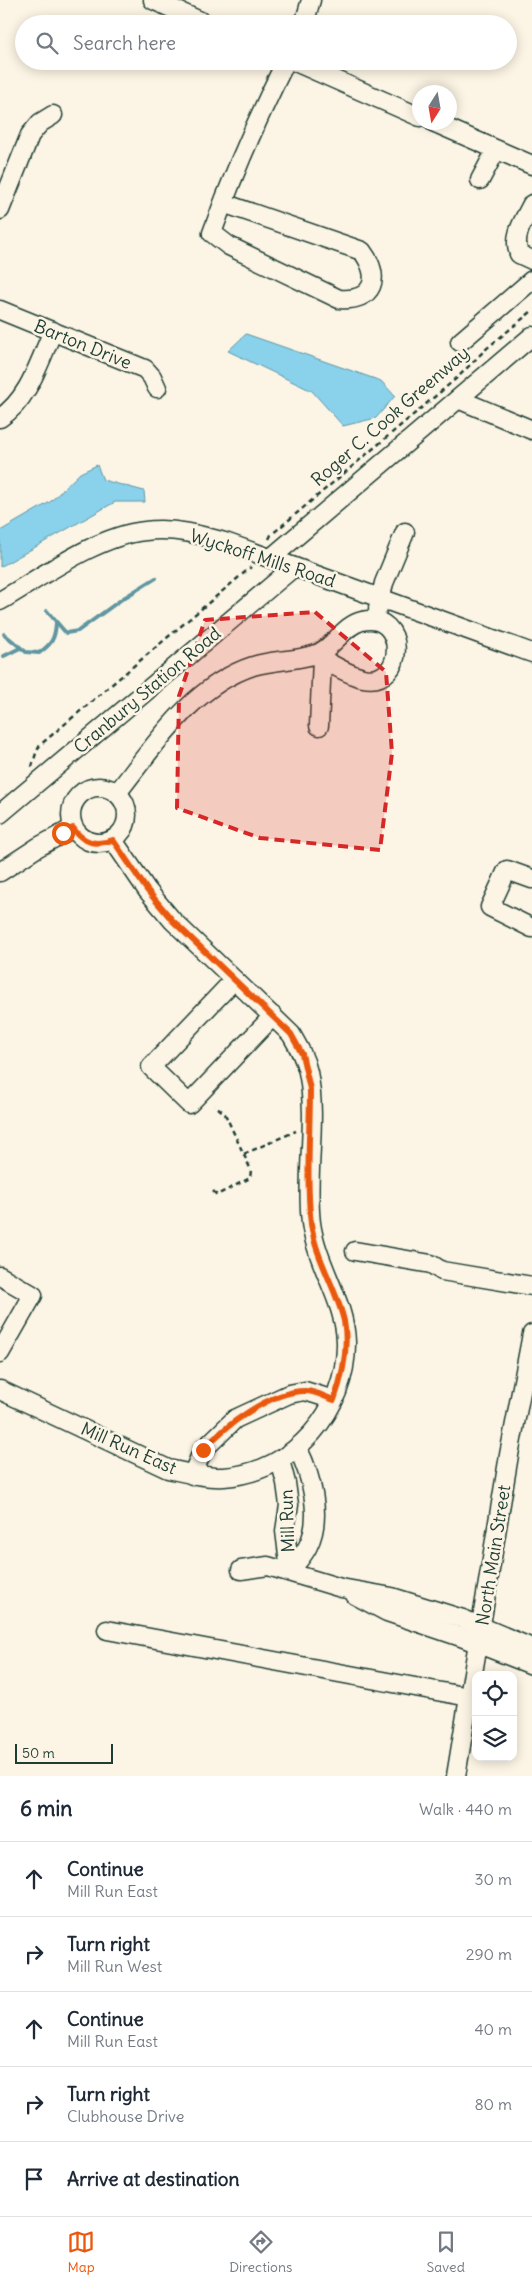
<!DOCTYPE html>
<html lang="en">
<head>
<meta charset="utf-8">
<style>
  body { margin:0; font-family:Delius,sans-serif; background:#f6f6f7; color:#1f2937 }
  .controls { position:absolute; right:15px; bottom:15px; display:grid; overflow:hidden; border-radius:10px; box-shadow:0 2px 12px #0003 }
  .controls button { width:45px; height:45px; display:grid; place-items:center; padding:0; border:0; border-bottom:1px solid #e0e1e3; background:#fff; color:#1f2937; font:25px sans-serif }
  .compass { position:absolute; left:412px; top:85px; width:45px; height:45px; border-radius:50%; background:#fff; box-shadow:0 2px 12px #0003; rotate:191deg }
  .scale { position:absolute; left:15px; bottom:12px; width:98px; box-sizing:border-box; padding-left:5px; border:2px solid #1f3d34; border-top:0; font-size:14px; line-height:18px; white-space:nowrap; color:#1f3d34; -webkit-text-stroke:4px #fcf5e5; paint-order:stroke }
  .stop { position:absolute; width:15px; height:15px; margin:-11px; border:4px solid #ea580c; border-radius:50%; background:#fff }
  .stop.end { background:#ea580c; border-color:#fff; box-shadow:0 1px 5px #0008 }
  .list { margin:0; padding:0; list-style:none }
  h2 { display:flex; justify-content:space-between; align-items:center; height:65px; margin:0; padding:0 20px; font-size:21px }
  h2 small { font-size:16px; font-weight:400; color:#747a83 }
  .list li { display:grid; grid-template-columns:32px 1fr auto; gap:15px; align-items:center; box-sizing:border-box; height:75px; padding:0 20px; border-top:1px solid #e0e1e3 }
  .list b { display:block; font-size:19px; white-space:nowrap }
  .list p { margin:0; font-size:16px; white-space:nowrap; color:#747a83 }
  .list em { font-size:16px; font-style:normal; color:#747a83 }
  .icon { flex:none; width:28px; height:28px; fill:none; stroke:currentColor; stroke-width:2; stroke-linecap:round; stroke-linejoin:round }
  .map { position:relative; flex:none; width:532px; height:1776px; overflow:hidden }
  .search { position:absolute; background:#fff; box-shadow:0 2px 12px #0003; left:15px; right:15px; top:15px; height:55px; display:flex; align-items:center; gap:12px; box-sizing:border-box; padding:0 18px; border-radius:28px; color:#747a83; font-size:19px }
  .sheet { height:440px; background:#fff }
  nav { display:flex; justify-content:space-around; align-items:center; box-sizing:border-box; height:70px; border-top:1px solid #e0e1e3; background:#fff; font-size:14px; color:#747a83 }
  nav a { display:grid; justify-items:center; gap:2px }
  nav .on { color:#ea580c }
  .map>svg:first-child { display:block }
</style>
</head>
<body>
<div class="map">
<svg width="532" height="1776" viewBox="0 0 532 1776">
  <rect width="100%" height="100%" fill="#fcf5e5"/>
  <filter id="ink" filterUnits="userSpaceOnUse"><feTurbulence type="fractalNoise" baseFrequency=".02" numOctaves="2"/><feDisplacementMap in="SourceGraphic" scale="10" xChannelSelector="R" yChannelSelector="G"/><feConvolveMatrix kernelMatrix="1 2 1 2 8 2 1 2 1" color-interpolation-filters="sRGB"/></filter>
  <g filter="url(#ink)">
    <!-- water -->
    <g fill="#8ad1ec" stroke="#5f96a2">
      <polygon points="246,334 381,381 395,396 376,418 343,426 312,391 228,351"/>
      <polygon points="97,465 103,480 144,491 145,502 115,502 0,567 0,531 50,502 80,473"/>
    </g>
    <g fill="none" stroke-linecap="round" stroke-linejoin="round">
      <!-- stream -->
      <g stroke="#5f96a2" stroke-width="4">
        <polyline points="47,611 66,633 78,631 122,599 156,578"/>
        <path d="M4,634L26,652L39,653C52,644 55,638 56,623"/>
        <polyline points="4,656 20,648"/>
      </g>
      <defs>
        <g id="minor">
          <polyline points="153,0 207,24"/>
          <polyline points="304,24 311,0"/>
          <polyline points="293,61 420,117"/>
          <polyline points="433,122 532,165"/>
          <polyline points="480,180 496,150"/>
          <path d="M223,203L362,251C382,277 374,302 339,299L229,246L212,233C233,174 258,117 286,61"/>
          <path d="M532,204C524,220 512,236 519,254L532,260"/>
          <polyline points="0,210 30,135 40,123 53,115"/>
          <polyline points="0,310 145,369 152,377 157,388"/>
          <polyline points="460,342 532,280"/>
          <polyline points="458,399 532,430"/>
          <path d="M0,418C29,399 39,362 53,331"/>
          <polyline points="271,558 532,336"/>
          <path d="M0,601C42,577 96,536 145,531C174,527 201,535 228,543L532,653"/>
          <polyline points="378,608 384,583 405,532"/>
          <polyline points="319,726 322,659"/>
          <circle cx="99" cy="815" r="28"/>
          <path d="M117,793C155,745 192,686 253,666C273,660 293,661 313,655C332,651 343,625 362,621C407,611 407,687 363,678C346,674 330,663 315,655"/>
          <polyline points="0,814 294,567"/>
          <polyline points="0,872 38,847 73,828"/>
          <polyline points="532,879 507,870 490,907 532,928"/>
          <polyline points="234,980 151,1067 189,1104 273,1016"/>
          <polyline points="355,1251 431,1264 442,1271 532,1286"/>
          <polyline points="0,1276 33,1295 0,1353"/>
          <path d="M0,1390L168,1469C186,1473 206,1478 224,1477C294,1472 347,1411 346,1342C345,1301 317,1266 311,1223C305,1173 318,1121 308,1072C305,1058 298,1046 291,1034L173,921L147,890L113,840"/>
          <polyline points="280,1460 286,1483 289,1505 285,1531 290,1571"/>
          <polyline points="192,1475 203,1450 235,1419 289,1394 305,1391 334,1400"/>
          <polyline points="241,1570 268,1566 341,1588 392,1597 463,1619 532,1648"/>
          <path d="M290,1571C296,1563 304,1555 308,1546C323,1517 311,1475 298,1449"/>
          <polyline points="355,1595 387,1612 461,1637 532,1665"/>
          <polyline points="107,1630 469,1697"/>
          <polyline points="456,1776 509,1455 532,1334"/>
        </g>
      </defs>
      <!-- minor casing -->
      <use href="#minor" stroke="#1f3d34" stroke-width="21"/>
      <!-- path -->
      <g stroke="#1f3d34" stroke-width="2.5" stroke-dasharray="5 4" stroke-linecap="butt">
        <polyline points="269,539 271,535 458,377 486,349 532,311"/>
        <polyline points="32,767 36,753 40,745 251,567"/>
        <polyline points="244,1154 296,1131"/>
        <polyline points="213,1191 217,1195 250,1178 251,1170 225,1114 215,1105"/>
      </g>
      <!-- minor -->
      <use href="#minor" stroke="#fcf5e5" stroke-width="18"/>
    </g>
  </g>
  <g fill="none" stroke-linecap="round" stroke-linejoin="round" filter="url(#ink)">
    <!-- route -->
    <path stroke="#ea580c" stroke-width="6" d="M63,833L73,828C83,843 96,846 113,840L147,890L173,921L291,1034L302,1054L310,1089C310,1133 306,1180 311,1224C316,1260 336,1287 344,1321C349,1348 343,1375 334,1400C325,1397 315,1391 305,1391C270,1391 225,1426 203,1450"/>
  </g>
  <!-- marked area -->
  <path fill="#d62828" fill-opacity="0.2" stroke="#d62828" stroke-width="4" stroke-dasharray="10 6" stroke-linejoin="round" d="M315,612L386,672L392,753L380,850L260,838L177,808L179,696L205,620Z"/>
  <g text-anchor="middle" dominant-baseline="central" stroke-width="5" stroke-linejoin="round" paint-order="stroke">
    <!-- street labels -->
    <g font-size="18" fill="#1f3d34" stroke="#fcf5e5">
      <text transform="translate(83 344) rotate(22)">Barton Drive</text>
      <text transform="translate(390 416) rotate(-41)">Roger C. Cook Greenway</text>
      <text transform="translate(263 558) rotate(18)">Wyckoff Mills Road</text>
      <text transform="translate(147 690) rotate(-40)">Cranbury Station Road</text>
      <text transform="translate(129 1448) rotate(24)">Mill Run East</text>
      <text transform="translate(287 1521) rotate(-92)">Mill Run</text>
      <text transform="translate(493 1555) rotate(-81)">North Main Street</text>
    </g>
  </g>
</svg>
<div class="controls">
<button><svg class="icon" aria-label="locate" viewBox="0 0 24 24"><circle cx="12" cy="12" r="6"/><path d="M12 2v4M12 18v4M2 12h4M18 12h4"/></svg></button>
<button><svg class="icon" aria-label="layers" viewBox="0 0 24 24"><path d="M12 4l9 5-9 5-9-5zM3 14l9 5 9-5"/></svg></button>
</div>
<svg class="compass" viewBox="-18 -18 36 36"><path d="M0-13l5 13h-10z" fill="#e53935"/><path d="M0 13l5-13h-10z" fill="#747a83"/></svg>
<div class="scale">50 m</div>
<div class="stop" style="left:63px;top:833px"></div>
<div class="stop end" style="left:203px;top:1450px"></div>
<div class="search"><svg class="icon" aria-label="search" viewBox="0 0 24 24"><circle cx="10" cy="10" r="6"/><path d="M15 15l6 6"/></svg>Search here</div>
</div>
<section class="sheet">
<h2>6 min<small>Walk · 440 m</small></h2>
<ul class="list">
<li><svg class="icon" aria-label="ahead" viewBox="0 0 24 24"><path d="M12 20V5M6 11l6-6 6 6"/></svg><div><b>Continue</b><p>Mill Run East</p></div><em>30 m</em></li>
<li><svg class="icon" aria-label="right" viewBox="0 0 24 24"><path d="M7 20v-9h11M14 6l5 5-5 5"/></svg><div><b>Turn right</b><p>Mill Run West</p></div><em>290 m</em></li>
<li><svg class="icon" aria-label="ahead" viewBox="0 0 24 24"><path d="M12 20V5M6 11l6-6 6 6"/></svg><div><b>Continue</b><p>Mill Run East</p></div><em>40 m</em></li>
<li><svg class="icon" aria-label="right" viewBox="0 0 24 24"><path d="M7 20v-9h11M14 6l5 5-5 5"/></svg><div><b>Turn right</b><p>Clubhouse Drive</p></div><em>80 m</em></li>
<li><svg class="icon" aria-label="arrive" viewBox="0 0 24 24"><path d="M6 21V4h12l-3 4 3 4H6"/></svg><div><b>Arrive at destination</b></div></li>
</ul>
</section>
<nav>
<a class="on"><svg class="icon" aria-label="map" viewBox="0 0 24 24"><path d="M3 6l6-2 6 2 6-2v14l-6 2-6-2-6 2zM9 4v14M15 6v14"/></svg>Map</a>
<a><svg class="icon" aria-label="directions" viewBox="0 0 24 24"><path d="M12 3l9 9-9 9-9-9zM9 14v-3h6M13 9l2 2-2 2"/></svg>Directions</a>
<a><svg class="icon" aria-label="saved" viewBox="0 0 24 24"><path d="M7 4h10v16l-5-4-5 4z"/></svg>Saved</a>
</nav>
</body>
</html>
